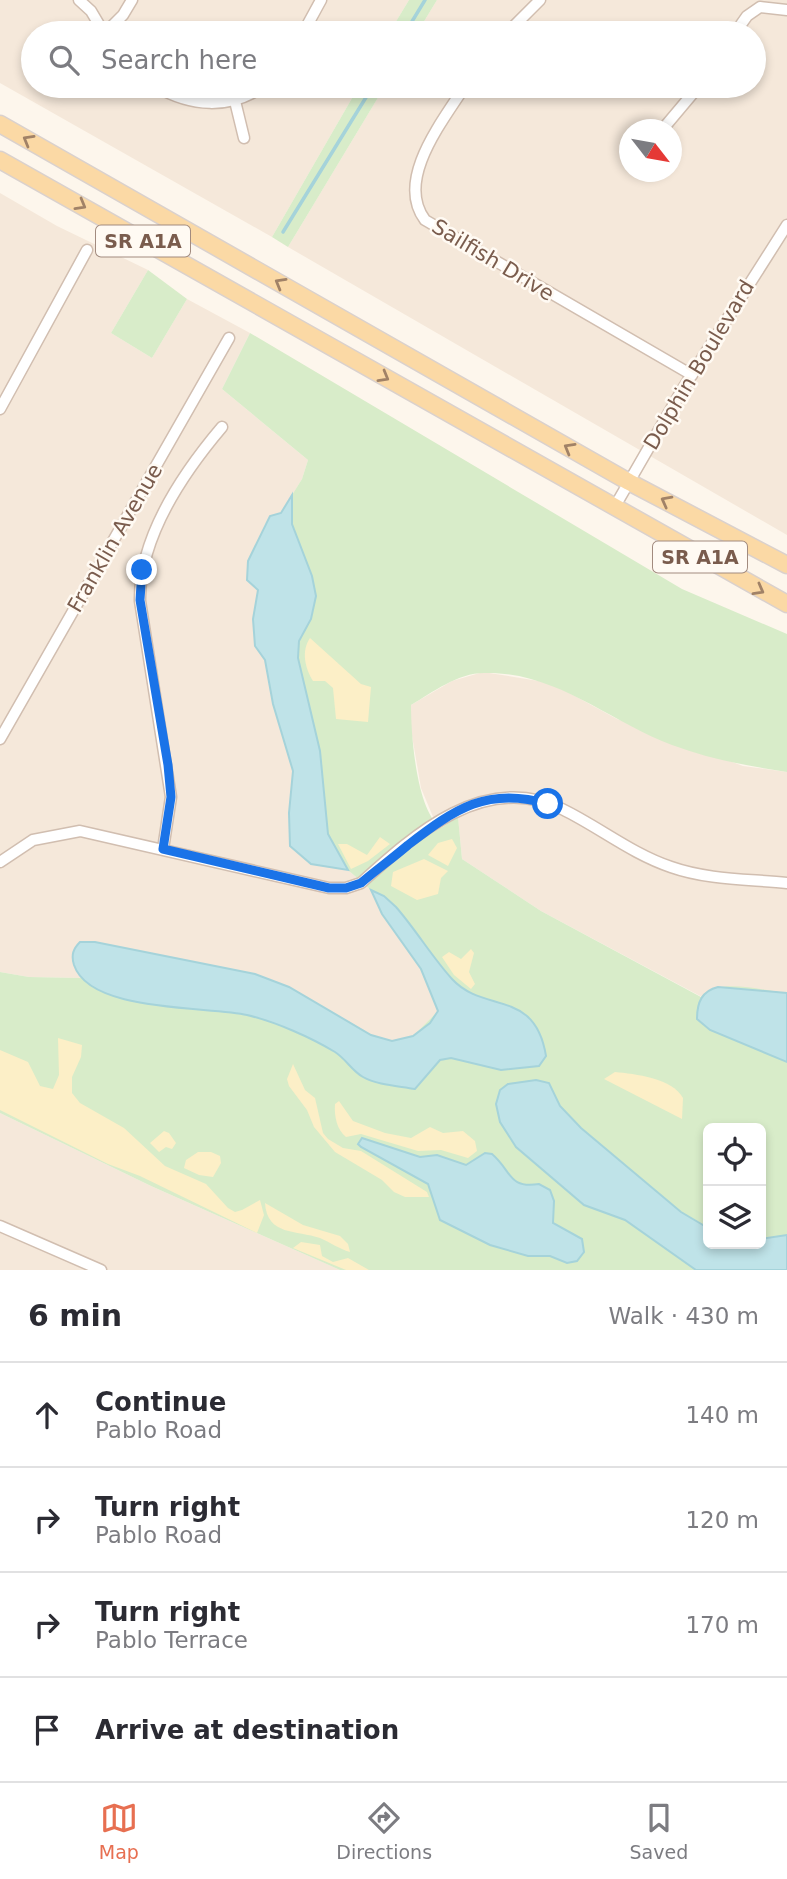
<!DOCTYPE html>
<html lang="en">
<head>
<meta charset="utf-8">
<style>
  body { margin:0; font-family:"DejaVu Sans",sans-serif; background:#f2f2f3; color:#2b2b33 }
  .controls { position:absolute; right:21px; bottom:21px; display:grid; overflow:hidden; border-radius:10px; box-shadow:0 4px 10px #0003 }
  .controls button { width:63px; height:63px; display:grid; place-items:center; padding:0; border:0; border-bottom:2px solid #e1e1e2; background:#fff; color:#2b2b33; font:35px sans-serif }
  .compass { position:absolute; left:619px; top:119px; width:63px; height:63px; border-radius:50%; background:#fff; box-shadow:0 4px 10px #0003; rotate:121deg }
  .stop { position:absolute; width:21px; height:21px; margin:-16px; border:5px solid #1a73e8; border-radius:50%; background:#fff }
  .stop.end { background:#1a73e8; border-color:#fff; box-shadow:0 2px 7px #0008 }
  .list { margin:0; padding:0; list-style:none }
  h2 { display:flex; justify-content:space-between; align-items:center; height:91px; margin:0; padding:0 28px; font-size:30px }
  h2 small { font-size:23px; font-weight:400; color:#7c7c81 }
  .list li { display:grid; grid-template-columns:46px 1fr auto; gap:21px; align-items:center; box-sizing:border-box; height:105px; padding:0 28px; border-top:2px solid #e1e1e2 }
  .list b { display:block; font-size:26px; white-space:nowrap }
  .list p { margin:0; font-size:23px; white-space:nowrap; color:#7c7c81 }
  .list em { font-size:23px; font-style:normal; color:#7c7c81 }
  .icon { flex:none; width:38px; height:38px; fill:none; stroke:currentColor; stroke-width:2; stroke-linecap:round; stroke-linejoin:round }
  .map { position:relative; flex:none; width:787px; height:1270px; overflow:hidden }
  .search { position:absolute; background:#fff; box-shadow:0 4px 10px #0003; left:21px; right:21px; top:21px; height:77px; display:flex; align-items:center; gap:18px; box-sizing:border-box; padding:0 24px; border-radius:38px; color:#7c7c81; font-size:26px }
  .sheet { height:511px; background:#fff }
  nav { display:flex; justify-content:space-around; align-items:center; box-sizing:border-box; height:98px; border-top:2px solid #e1e1e2; background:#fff; font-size:19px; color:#7c7c81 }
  nav a { display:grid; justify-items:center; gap:4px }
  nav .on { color:#e76f51 }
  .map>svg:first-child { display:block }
</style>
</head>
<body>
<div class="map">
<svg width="787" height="1270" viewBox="0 0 787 1270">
  <rect width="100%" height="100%" fill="#fdf6ec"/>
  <!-- residential -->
  <g fill="#f5e8da" fill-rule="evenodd">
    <polygon points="0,0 409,0 389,33 33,33 33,86 359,86 272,237 0,83"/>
    <path d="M437,0H787V535L288,247L385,86H754V33H417ZM630,130H672V172H630Z"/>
    <polygon points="0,193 57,226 148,270 111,333 152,358 187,299 250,333 222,389 308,460 302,479 281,513 265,524 247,580 258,590 253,619 255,646 265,660 273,704 293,771 289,813 290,846 311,864 348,870 371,890 382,914 421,969 438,1011 413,1036 393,1041 371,1035 289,987 255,974 95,942 81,942 72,959 81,978 29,977 0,972"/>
    <polygon points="483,672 551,683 617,719 743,766 787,772 787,993 702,997 541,911 462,859 458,818 441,828 436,824 421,788 411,730 411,705 452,681"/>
    <polygon points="0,1113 151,1186 340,1270 0,1270"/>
  </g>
  <!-- green -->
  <g fill="#d8ecc9" fill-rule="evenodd">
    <polygon points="409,0 437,0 417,33 389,33"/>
    <polygon points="359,86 385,86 288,247 272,237"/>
    <polygon points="148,270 187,299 152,358 111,333"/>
    <path d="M250,333L682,589L787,634V772C748,766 709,759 672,745C608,721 556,671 484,673C458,673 433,692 411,705C411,734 416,810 441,828L458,817L462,859L541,911L701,997C718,977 763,991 787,993V1270H340L151,1186L0,1113V972L29,977L81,978C73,964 69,955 80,942H95L255,974L289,987L371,1035L392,1041L413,1036L438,1011L421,969L382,914L371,890L348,870L328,834L320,751L298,658L299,641L311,619L316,596L312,576L292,523V495L302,479L308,460L222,389ZM708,1128H761V1244H708Z"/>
  </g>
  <!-- sand -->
  <g fill="#fcefc7">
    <path d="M310,638L361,684L371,687L368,722L336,719L333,688L325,681H313C305,668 301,651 310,638Z"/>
    <polygon points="380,837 390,844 368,861 351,869 338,844 347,844 367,855"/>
    <polygon points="452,839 457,848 448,866 428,855 438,843"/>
    <polygon points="424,859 448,871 441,878 438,894 417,900 391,886 393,872"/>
    <polygon points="471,949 474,953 469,972 475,984 471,989 454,975 442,957 449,952 461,959"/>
    <polygon points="58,1038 82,1045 81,1057 72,1077 72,1093 80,1103 124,1128 165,1166 206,1184 228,1208 235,1212 242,1210 260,1200 264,1215 257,1233 140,1176 108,1164 0,1110 0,1050 28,1062 40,1086 53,1089 59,1075"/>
    <polygon points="293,1064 305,1090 315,1098 323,1133 328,1139 343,1148 361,1151 427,1192 429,1197 405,1197 394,1192 382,1180 335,1152 314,1127 307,1110 289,1086 287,1079"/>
    <path d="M615,1072C635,1074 672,1078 683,1098L682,1119L604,1079Z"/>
    <path d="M339,1101L353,1121L385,1133L411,1138L430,1127L443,1133L463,1131L475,1141L477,1151L468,1158L441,1150L418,1151L361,1134L346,1137C337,1130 334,1116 335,1104Z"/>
    <polygon points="164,1131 169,1133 176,1143 172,1149 166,1147 159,1152 150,1143"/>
    <polygon points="198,1152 211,1152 220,1156 221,1163 213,1177 199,1175 184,1168 186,1160"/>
    <path d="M265,1203L303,1225L340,1236L348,1244L350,1252C339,1249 330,1242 320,1238C297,1230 267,1236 265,1203Z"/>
    <polygon points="301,1242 320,1245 322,1256 333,1262 348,1258 369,1270 346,1270 293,1248"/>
  </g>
  <!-- water -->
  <g fill="#bfe3e8" stroke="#a5d3da" stroke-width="2">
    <polygon points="292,495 292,524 312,576 316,596 311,619 299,641 298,658 320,751 328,834 348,870 311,864 290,846 289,813 293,771 273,704 265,660 255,646 253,619 258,590 247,580 248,561 270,516 281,513"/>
    <path d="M371,890L384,896L396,907C416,930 432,957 452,979C484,1014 535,988 546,1056L539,1066L501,1070L451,1058L440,1060L415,1089C399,1086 377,1085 363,1077C352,1071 346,1059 335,1052C310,1037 276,1022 247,1015C208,1006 90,1013 74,965C71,955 73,949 80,942H95L255,974L289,987L371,1035L392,1041L413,1036L430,1023L438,1011L421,969L382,914Z"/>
    <path d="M718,987L787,993V1062L710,1030L697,1019C697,1002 702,991 718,987Z"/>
    <polygon points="536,1080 549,1083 560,1106 581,1128 681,1212 708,1228 708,1244 761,1244 761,1239 787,1235 787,1270 696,1270 625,1220 584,1205 516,1147 500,1122 496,1104 500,1090 508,1084"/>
    <path d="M362,1138L420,1157L437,1155L466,1165L485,1153L492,1154C512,1171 508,1189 539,1184L550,1190L554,1201L553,1223L582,1239L584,1252L577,1261L567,1263L550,1256H528L490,1245L440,1220L428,1184L361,1147L358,1144Z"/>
  </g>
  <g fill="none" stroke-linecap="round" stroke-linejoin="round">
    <!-- stream -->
    <g stroke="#a5d3da" stroke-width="3.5">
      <polyline points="405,33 425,0"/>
      <polyline points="283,232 373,86"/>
    </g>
    <defs>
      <g id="street">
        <polyline points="79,0 91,11 104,33"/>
        <polyline points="105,33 123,15 132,0"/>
        <polyline points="303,33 321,0"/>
        <polyline points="507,33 540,0"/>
        <polyline points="735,33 747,16 760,7 787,10"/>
        <path d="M155,86C191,107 229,110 264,86"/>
        <path d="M465,86C442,122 395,180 425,220L692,375"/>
        <polyline points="235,101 244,138"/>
        <polyline points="662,130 699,86"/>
        <polyline points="0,409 87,250"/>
        <polyline points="614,508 682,390 787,225"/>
        <polyline points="0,739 229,338"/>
        <path d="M163,849L171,797L140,601C139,538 183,473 222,427"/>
        <path d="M0,862L33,840L80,831L329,888H346L361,883C415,834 485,771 562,809C599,827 632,854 671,867C708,880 748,879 787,883"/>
        <polyline points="0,1226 101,1270"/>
      </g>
      <g id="primary">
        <polyline points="0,124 629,482 787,565"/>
        <polyline points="0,160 787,604"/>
      </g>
    </defs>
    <!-- street casing -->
    <use href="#street" stroke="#d1beb0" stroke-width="13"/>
    <!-- primary casing -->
    <use href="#primary" stroke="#dad1cd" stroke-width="19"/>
    <!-- street -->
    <use href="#street" stroke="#fff" stroke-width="10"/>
    <!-- primary -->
    <use href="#primary" stroke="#fbd9a5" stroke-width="16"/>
  </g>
  <!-- one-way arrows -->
  <defs><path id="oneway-chevron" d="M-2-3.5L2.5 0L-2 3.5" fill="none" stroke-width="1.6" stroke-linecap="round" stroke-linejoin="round" transform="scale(1.75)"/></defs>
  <g stroke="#a18267">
    <use href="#oneway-chevron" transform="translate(28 140) rotate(-150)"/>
    <use href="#oneway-chevron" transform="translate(81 205) rotate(30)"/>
    <use href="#oneway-chevron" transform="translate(280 283) rotate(-150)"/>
    <use href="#oneway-chevron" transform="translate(384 377) rotate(30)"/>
    <use href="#oneway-chevron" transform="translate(569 448) rotate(-150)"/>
    <use href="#oneway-chevron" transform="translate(666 501) rotate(-152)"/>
    <use href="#oneway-chevron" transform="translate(759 590) rotate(29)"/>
  </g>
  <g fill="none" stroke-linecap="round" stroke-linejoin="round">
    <!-- route -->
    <path stroke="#1a73e8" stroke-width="9" d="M142,570L140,600L168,765L171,797L163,849L329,888H346L361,883C376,870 393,858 408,845C455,809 487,786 548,804"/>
  </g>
  <g text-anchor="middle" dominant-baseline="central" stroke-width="5" stroke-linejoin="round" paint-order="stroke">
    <!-- shield labels -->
    <g fill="#fffaf3" stroke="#a28b7f" stroke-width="2">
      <rect x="96" y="225.5" width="94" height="31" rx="5"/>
      <rect x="653" y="541.5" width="94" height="31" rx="5"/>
    </g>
    <g font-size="19" font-weight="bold" fill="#7a5c4d">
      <text x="143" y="241">SR A1A</text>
      <text x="700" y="557">SR A1A</text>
    </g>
    <!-- street labels -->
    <g font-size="21" fill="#7a5c4d" stroke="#fffaf3">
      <text transform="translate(493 260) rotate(31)">Sailfish Drive</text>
      <text transform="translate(699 365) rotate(-59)">Dolphin Boulevard</text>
      <text transform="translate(115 538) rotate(-60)">Franklin Avenue</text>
    </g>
  </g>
</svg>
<div class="controls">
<button><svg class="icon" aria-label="locate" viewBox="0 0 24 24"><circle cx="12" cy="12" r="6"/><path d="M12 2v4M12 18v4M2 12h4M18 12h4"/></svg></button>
<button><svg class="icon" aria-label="layers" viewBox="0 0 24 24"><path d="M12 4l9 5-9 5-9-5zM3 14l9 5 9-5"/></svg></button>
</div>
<svg class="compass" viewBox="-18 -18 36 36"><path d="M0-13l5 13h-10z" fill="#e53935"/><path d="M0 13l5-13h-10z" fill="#7c7c81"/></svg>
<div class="stop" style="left:548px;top:804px"></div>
<div class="stop end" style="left:142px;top:570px"></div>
<div class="search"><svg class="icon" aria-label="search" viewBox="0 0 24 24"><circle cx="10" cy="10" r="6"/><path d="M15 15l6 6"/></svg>Search here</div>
</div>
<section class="sheet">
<h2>6 min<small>Walk · 430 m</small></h2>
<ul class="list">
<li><svg class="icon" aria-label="ahead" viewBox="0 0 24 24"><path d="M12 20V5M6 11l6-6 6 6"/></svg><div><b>Continue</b><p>Pablo Road</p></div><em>140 m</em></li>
<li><svg class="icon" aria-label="right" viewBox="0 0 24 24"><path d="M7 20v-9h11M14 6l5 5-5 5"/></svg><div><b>Turn right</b><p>Pablo Road</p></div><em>120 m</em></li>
<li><svg class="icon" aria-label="right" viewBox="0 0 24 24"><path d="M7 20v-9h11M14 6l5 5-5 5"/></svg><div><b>Turn right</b><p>Pablo Terrace</p></div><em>170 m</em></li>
<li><svg class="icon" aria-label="arrive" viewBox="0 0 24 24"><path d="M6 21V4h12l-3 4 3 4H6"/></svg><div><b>Arrive at destination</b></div></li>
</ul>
</section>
<nav>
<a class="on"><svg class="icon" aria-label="map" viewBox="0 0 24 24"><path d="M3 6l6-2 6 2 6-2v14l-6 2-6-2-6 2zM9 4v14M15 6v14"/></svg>Map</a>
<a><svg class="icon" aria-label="directions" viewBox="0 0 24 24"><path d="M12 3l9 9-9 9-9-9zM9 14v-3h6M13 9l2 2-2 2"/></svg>Directions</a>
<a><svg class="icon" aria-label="saved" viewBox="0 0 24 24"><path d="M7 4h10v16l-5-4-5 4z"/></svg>Saved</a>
</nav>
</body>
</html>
